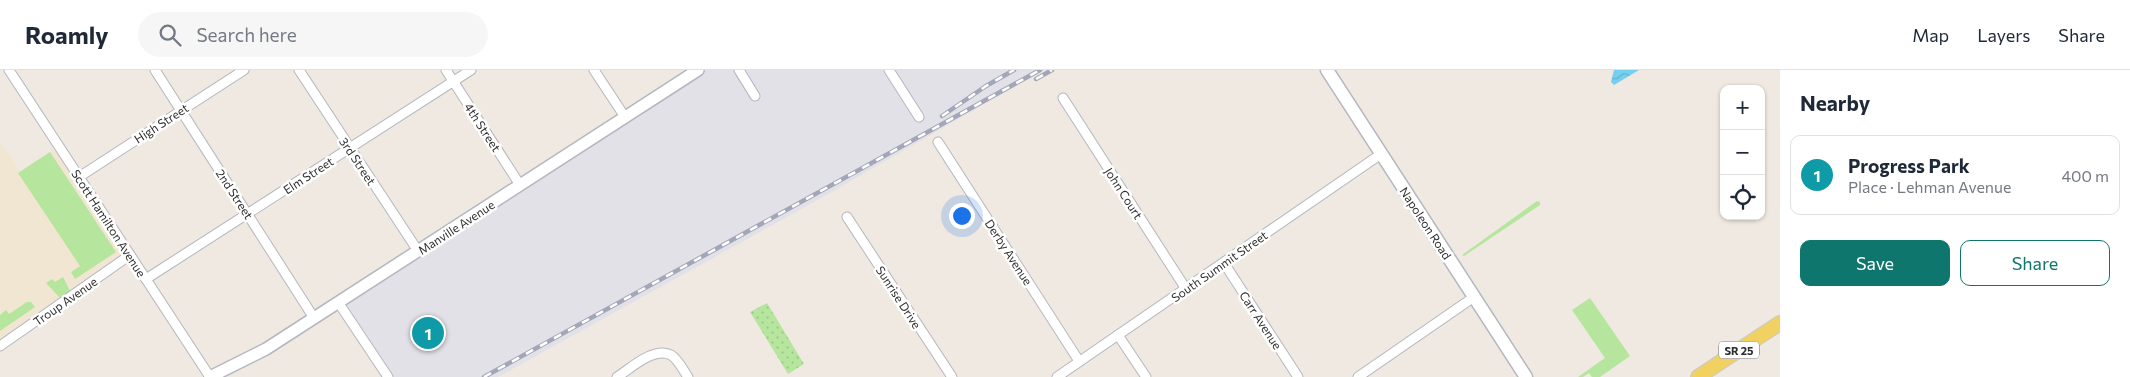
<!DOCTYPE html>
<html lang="en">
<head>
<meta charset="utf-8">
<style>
  body { margin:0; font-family:Commissioner,sans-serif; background:#f6f6f7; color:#1f2937 }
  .controls { position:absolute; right:15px; top:15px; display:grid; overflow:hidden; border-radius:10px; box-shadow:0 1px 4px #0004 }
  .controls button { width:45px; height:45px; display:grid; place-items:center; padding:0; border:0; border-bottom:1px solid #e0e1e3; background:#fff; color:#1f2937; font:25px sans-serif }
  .you { position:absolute; left:961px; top:145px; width:18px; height:18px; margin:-12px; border:4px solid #fff; border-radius:50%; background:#1a73e8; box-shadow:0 0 0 8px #1a73e833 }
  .badge { display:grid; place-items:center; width:32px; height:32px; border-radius:50%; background:#0f766e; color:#fff; font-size:16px; font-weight:700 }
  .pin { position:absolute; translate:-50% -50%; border:2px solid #fff; box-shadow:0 1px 5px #0006 }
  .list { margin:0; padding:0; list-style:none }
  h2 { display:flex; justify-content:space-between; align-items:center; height:65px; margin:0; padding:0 20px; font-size:21px }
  h2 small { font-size:16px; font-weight:400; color:#747a83 }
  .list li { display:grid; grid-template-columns:32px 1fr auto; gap:15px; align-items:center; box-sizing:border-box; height:80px; margin:0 10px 10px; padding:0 10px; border:1px solid #e0e1e3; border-radius:10px }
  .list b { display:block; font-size:19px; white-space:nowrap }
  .list p { margin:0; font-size:16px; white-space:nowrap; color:#747a83 }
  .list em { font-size:16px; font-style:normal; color:#747a83 }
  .actions { display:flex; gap:10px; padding:15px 20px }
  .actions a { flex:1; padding:11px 0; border:1px solid #0f766e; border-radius:10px; text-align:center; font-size:18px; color:#0f766e }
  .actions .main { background:#0f766e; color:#fff }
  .icon { flex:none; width:28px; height:28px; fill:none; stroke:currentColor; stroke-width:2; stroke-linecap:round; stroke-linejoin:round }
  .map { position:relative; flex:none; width:1780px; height:307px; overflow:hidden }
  header { display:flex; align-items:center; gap:30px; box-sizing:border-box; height:70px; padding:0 25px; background:#fff; border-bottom:1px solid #e0e1e3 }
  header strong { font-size:24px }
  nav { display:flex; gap:28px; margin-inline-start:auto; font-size:18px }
  .search { width:350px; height:45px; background:#f6f6f7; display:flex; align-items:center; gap:12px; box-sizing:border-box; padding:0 18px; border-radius:28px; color:#747a83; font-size:19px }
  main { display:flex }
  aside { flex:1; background:#fff }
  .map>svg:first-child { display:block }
</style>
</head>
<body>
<header>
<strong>Roamly</strong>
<div class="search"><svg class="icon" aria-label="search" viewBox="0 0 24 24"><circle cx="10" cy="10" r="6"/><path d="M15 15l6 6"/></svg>Search here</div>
<nav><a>Map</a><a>Layers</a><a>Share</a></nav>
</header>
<main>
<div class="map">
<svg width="1780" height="307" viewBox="0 0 1780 307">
  <defs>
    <pattern id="park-dots" width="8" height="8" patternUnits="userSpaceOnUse" patternTransform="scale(1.25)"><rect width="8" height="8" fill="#b6e59e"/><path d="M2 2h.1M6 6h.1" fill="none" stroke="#9dc588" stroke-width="1.8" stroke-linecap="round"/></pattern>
    <pattern id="water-waves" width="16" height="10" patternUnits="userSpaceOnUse" patternTransform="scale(1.25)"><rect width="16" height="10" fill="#75cff0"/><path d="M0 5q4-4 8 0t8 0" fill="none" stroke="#66b2ce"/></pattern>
  </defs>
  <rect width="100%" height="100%" fill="#efe9e1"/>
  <!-- industrial -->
  <polygon fill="#e3e1e8" points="698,0 1043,0 825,126 498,307 388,307 338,232"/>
  <!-- education -->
  <polygon fill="#f0e6d1" points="0,71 20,102 59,76 130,185 0,276"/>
  <!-- grass -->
  <g fill="#b6e59e">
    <polygon points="50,82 116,182 75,209 71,202 80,196 18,103"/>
    <polygon points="1537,131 1540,132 1540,135 1464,186 1462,185"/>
    <polygon points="63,207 70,221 60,228 46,213 52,209 55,212"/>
    <polygon points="1590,228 1630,286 1600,307 1592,307 1589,303 1583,307 1578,307 1605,288 1572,240"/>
    <polygon points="27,232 31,232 35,237 0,261 0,245 6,240 9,244"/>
  </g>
  <!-- park -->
  <polygon fill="url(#park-dots)" points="767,233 804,294 788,304 750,242"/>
  <!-- water -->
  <polygon fill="url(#water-waves)" points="1614,0 1639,0 1614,15 1611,12"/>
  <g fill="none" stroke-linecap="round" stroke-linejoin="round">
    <defs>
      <g id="minor">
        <polyline points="9,0 210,307"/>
        <polyline points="155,0 314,248"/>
        <polyline points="299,0 418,181"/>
        <polyline points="446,0 520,115"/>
        <polyline points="594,0 625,47"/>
        <polyline points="739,0 755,26"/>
        <polyline points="889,0 919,47"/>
        <polyline points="1063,28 1186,219"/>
        <polyline points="938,72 1079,291"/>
        <polyline points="79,107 244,0"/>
        <polyline points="847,147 952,307"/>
        <polyline points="1224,193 1298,307"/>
        <polyline points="146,209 471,0"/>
        <polyline points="338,232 388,307"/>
        <polyline points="1118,265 1146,307"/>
        <polyline points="0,276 130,185"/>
        <path d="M617,307C630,299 654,276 671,285C678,289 683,300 688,307"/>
        <polyline points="1057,307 1381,84"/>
        <polyline points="1358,307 1474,227"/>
      </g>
      <polyline id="tertiary" points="210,307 266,279 698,0"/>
      <polyline id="secondary" points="1327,0 1526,307"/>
      <polyline id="primary" points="1698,307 1780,253"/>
    </defs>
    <!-- minor casing -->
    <use href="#minor" stroke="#b4b7c1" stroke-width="11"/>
    <!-- tertiary casing -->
    <use href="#tertiary" stroke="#b4b7c1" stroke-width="14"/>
    <!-- secondary casing -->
    <use href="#secondary" stroke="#b4b7c1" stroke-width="15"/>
    <!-- primary casing -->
    <use href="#primary" stroke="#c9c9c9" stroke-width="16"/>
    <!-- minor -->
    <use href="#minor" stroke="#fff" stroke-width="9"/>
    <!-- tertiary -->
    <use href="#tertiary" stroke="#fff" stroke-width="11"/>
    <!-- secondary -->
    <use href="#secondary" stroke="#fff" stroke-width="12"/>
    <!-- primary -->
    <use href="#primary" stroke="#f2d163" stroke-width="14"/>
    <defs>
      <g id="rail">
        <polyline points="1036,9 1052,0"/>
        <polyline points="942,46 986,16 1014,0"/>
        <polyline points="484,307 1040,0"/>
      </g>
    </defs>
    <!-- rail casing -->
    <use href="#rail" stroke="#a3a6b8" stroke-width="4.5"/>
    <!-- rail -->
    <use href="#rail" stroke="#fff" stroke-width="2.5" stroke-dasharray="8" stroke-linecap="butt"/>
  </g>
  <g text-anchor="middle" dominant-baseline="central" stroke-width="5" stroke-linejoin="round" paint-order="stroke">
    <!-- shield labels -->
    <rect fill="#fff" stroke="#6d6d6d" stroke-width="1" x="1719" y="271.5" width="40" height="17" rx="4"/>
    <g font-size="11" font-weight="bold" fill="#2e2e2e">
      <text x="1739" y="280">SR 25</text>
    </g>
    <!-- street labels -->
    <g font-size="12" fill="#2e2e2e" stroke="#fff">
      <text transform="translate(161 53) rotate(-33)">High Street</text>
      <text transform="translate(483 57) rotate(57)">4th Street</text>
      <text transform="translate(358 91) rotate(56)">3rd Street</text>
      <text transform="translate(308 105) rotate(-33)">Elm Street</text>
      <text transform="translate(1124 123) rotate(57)">John Court</text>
      <text transform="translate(235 124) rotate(57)">2nd Street</text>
      <text transform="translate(109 153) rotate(57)">Scott Hamilton Avenue</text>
      <text transform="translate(1426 153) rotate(57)">Napoleon Road</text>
      <text transform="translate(456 157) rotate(-33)">Manville Avenue</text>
      <text transform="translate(1009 182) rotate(57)">Derby Avenue</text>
      <text transform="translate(1219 196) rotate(-35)">South Summit Street</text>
      <text transform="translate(899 227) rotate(57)">Sunrise Drive</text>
      <text transform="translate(65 231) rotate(-35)">Troup Avenue</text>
      <text transform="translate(1261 250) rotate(57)">Carr Avenue</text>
    </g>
  </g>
</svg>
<div class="controls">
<button>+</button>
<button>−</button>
<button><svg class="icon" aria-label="locate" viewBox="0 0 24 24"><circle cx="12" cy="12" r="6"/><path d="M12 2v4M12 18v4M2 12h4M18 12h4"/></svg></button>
</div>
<div class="you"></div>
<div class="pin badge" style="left:428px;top:263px;background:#0f9aa8">1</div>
</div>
<aside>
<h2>Nearby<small></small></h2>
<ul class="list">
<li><span class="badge" style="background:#0f9aa8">1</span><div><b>Progress Park</b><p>Place · Lehman Avenue</p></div><em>400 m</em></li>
</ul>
<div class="actions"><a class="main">Save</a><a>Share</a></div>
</aside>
</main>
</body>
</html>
